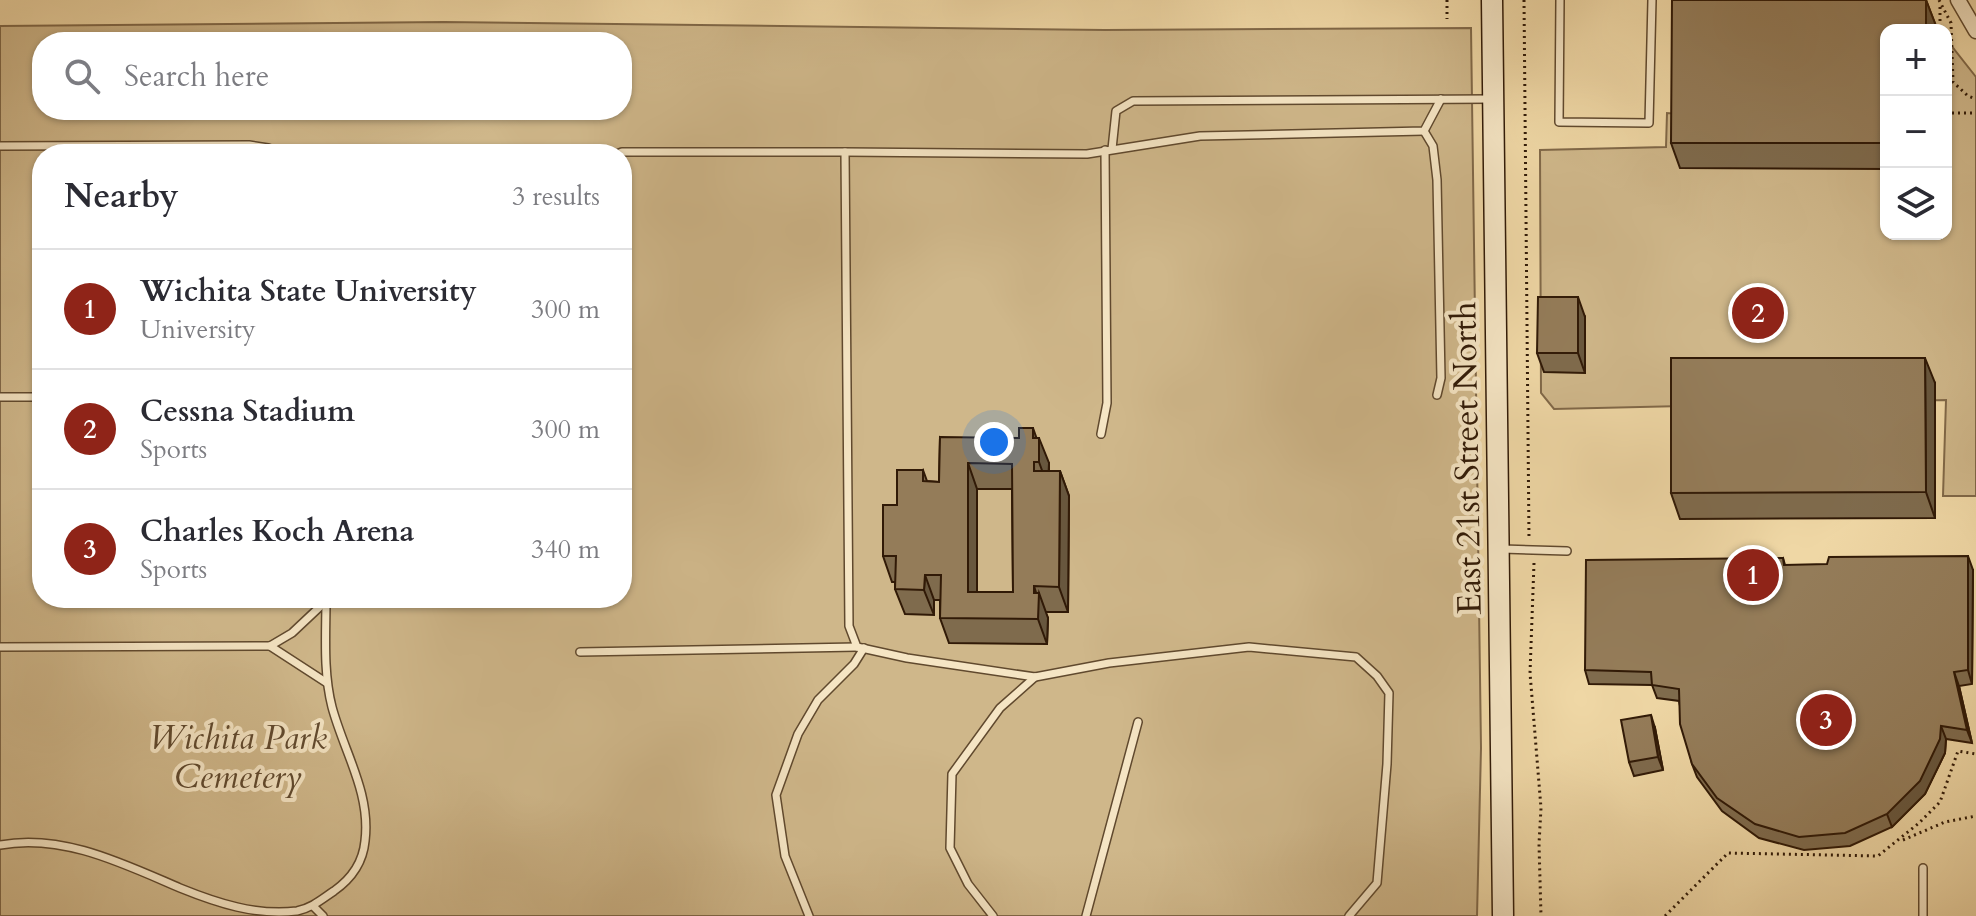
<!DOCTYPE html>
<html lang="en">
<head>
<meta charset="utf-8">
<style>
  body { margin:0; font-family:Cardo,serif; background:#f7f7f7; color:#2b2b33 }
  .controls { position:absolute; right:24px; top:24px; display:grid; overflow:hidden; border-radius:16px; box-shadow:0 2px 6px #0004 }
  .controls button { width:72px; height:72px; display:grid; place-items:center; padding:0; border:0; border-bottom:2px solid #e1e1e2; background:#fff; color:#2b2b33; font:40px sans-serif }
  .you { position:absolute; left:994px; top:442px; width:28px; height:28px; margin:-20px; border:6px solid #fff; border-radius:50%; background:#1a73e8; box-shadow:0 0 0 12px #1a73e833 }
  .badge { display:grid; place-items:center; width:52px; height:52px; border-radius:50%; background:#8f2418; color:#fff; font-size:26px; font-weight:700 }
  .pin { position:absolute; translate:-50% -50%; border:4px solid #fff; box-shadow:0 2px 8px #0006 }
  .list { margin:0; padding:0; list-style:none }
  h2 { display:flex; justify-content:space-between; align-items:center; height:104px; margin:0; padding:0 32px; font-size:34px }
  h2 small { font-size:26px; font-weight:400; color:#7c7c81 }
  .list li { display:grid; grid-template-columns:52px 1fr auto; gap:24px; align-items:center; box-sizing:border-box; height:120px; padding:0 32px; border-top:2px solid #e1e1e2 }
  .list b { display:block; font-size:30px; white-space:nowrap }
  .list p { margin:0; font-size:26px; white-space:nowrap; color:#7c7c81 }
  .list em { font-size:26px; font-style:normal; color:#7c7c81 }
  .icon { flex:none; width:44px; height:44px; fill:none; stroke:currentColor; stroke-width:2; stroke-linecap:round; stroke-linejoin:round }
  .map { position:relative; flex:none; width:1976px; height:916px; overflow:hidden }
  .search { position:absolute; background:#fff; box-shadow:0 2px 6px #0004; left:32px; top:32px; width:600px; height:88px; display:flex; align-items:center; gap:20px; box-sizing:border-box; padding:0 28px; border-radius:32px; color:#7c7c81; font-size:30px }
  .panel { position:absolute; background:#fff; box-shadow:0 2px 6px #0004; left:32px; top:144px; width:600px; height:464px; border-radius:32px }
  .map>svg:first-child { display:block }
</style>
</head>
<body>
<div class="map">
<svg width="1976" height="916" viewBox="0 0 1976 916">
  <rect width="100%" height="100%" fill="#efd7a5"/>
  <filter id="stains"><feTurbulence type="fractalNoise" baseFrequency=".0025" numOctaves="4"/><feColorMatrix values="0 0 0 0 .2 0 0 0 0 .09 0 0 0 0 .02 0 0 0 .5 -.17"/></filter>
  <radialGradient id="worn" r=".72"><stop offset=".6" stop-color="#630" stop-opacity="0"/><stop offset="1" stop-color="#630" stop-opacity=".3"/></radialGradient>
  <!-- green -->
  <g fill="#cfb78a" stroke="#806848" stroke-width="2" fill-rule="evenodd">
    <path d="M444,22L1105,30L1471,28L1481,748L1477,916H0V26ZM42,42H622V110H42ZM42,154H622V598H42Z"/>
    <polygon points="1681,26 1936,26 1939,30 1886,30 1886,234 1946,234 1946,39 1976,77 1976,496 1943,496 1946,400 1554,409 1541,393 1540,150 1666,147 1667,113 1680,114"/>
  </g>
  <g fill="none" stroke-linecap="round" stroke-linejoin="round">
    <defs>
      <g id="service">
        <polyline points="1560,0 1559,122 1649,123 1652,0"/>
        <polyline points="1424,131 1433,146 1437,180 1441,378 1437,395"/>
        <polyline points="0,146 249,145 268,148 284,154"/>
        <polyline points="1112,149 1116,111 1133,101 1492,99"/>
        <polyline points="845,152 1087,154 1200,136 1424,131 1441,99"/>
        <polyline points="617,154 622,152 845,152 849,626 857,647 907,658 1035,677 1109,663 1249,647 1356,657 1377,676 1389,693 1387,764 1377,883 1349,916"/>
        <polyline points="0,397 42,397"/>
        <polyline points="1101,434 1107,403 1105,150"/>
        <polyline points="1502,549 1567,551"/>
        <polyline points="270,646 327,683"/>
        <polyline points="0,647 270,646 292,633 326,601"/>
        <polyline points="580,652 857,647"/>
        <path d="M0,845C62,833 124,864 180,888C217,903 256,916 297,911C312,908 322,899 334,891C351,879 363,862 365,841C371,793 344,752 332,707C323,672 326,634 326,598"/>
        <polyline points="313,906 323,916"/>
        <polyline points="809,916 785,856 776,795 798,734 818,700 854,664 864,648"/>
        <polyline points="993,916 968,884 950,848 952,774 1000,708 1035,677"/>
        <polyline points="1086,916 1138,722"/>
        <polyline points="1923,916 1923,868"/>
      </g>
      <polyline id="minor" points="1958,0 1976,31"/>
      <polyline id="secondary" points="1492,0 1503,916"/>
    </defs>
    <!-- service casing -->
    <use href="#service" stroke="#60492e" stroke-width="10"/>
    <!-- minor casing -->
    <use href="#minor" stroke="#60492e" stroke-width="17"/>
    <!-- secondary casing -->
    <use href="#secondary" stroke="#311a07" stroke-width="23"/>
    <!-- path -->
    <g stroke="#311a07" stroke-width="3" stroke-dasharray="2 4" stroke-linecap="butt">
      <polyline points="1447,0 1447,19"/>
      <polyline points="1524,0 1529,540"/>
      <polyline points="1939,0 1951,23 1953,82 1968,96 1976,99"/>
      <polyline points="1940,7 1940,30"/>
      <polyline points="1946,113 1976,113"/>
      <polyline points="1534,563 1530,673 1541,808 1539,844 1541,916"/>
      <polyline points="1903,840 1945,822 1976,816"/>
      <polyline points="1665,916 1728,853 1878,856 1919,823 1940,802 1958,751 1976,754"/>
    </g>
    <!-- service -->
    <use href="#service" stroke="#f5e5c4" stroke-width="7"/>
    <!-- minor -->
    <use href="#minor" stroke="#f5e5c4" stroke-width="14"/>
    <!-- secondary -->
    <use href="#secondary" stroke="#f5e5c4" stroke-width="20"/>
  </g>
  <!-- wall -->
  <g fill="#7f6b4d" stroke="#311a07" stroke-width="2" fill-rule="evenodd">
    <polygon points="1926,0 1936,26 1886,30 1886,169 1680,168 1671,143"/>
    <polygon points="1585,317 1585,373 1544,372 1537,353"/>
    <polygon points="1935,383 1935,518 1680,519 1671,493"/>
    <path d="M940,437L1049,463V471H1060L1069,496L1068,612H1045L1048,618L1047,644L949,643L940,618V600H934V615L905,614L895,589V582H892L883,556L897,505L923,470L927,481L939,482ZM977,489H1012L1013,592H977Z"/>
    <polygon points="1783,558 1785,565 1973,570 1972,684 1959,686 1972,743 1946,739 1945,753 1925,794 1892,827 1850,846 1804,850 1759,838 1722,811 1697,777 1692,764 1679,701 1657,698 1652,685 1589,684 1585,670"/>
    <polygon points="1655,728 1663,770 1634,776 1629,762"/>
  </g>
  <!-- shaded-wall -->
  <g fill="#68573e" stroke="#311a07" stroke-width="2">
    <polygon points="1926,0 1936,26 1936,30 1926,30"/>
    <polygon points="1578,297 1585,317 1585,373 1578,353"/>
    <polygon points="1925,358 1935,383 1935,518 1926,492"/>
    <polygon points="1033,428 1039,445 1039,438 1049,463 1048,487 1039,462 1033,438"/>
    <polygon points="968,463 977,489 977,617 968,592"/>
    <polygon points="1060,471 1069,496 1068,612 1059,587"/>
    <polygon points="1968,556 1973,570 1972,684 1968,670"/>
    <polygon points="925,575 934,600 934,615 924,590"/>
    <polygon points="1034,586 1038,599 1039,593 1048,618 1047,644 1038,619"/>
    <polygon points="1954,672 1959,686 1972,743 1967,730"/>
    <polygon points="1651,715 1655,728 1663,770 1658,757"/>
    <polygon points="1941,726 1946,739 1945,753 1925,794 1892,827 1887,814"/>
  </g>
  <!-- building -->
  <g fill="#947c59" stroke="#311a07" stroke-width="2" fill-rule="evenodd">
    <polygon points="1672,0 1926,0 1926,30 1886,30 1886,143 1671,143"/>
    <polygon points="1538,297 1578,297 1578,353 1537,353"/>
    <polygon points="1671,358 1925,358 1926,492 1671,493"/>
    <path d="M1019,428H1033V438H1039V462H1034V471H1060L1059,587L1034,586V593H1039L1038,619L940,618L941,575H925L924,590L895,589L896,556H883V505H897V470H923V481L939,482L940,437L1019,438ZM968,463L1012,464L1013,592H968Z"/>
    <polygon points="1968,556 1968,670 1954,672 1967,730 1941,726 1940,739 1920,781 1887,814 1845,833 1799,837 1755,824 1717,798 1692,764 1680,724 1679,689 1652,685 1651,672 1585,670 1586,560 1783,558 1784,565 1827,564 1829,557"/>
    <polygon points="1651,715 1658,757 1629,762 1621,720"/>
  </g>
  <g text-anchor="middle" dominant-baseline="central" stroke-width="8" stroke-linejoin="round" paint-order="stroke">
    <!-- street labels -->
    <g font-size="34" fill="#311a07" stroke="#f5e5c4">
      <text transform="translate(1467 458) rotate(-91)">East 21st Street North</text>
    </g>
    <!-- park labels -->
    <g font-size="34" font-style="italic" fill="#60492e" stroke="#f5e5c4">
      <text x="238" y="738">Wichita Park<tspan x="238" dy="39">Cemetery</tspan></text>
    </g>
  </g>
  <rect width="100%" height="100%" filter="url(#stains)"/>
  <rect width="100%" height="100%" fill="url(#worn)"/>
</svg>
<div class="controls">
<button>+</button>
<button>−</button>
<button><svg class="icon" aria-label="layers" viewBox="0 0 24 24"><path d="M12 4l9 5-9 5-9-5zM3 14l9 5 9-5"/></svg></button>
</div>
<div class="you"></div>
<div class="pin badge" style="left:1753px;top:575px">1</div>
<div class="pin badge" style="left:1758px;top:313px">2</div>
<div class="pin badge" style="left:1826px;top:720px">3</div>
<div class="search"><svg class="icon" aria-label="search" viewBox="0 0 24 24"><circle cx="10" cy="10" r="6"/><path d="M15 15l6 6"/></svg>Search here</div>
<section class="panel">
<h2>Nearby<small>3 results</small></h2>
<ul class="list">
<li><span class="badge">1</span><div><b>Wichita State University</b><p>University</p></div><em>300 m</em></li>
<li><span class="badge">2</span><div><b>Cessna Stadium</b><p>Sports</p></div><em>300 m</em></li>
<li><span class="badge">3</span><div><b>Charles Koch Arena</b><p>Sports</p></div><em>340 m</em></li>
</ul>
</section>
</div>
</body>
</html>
